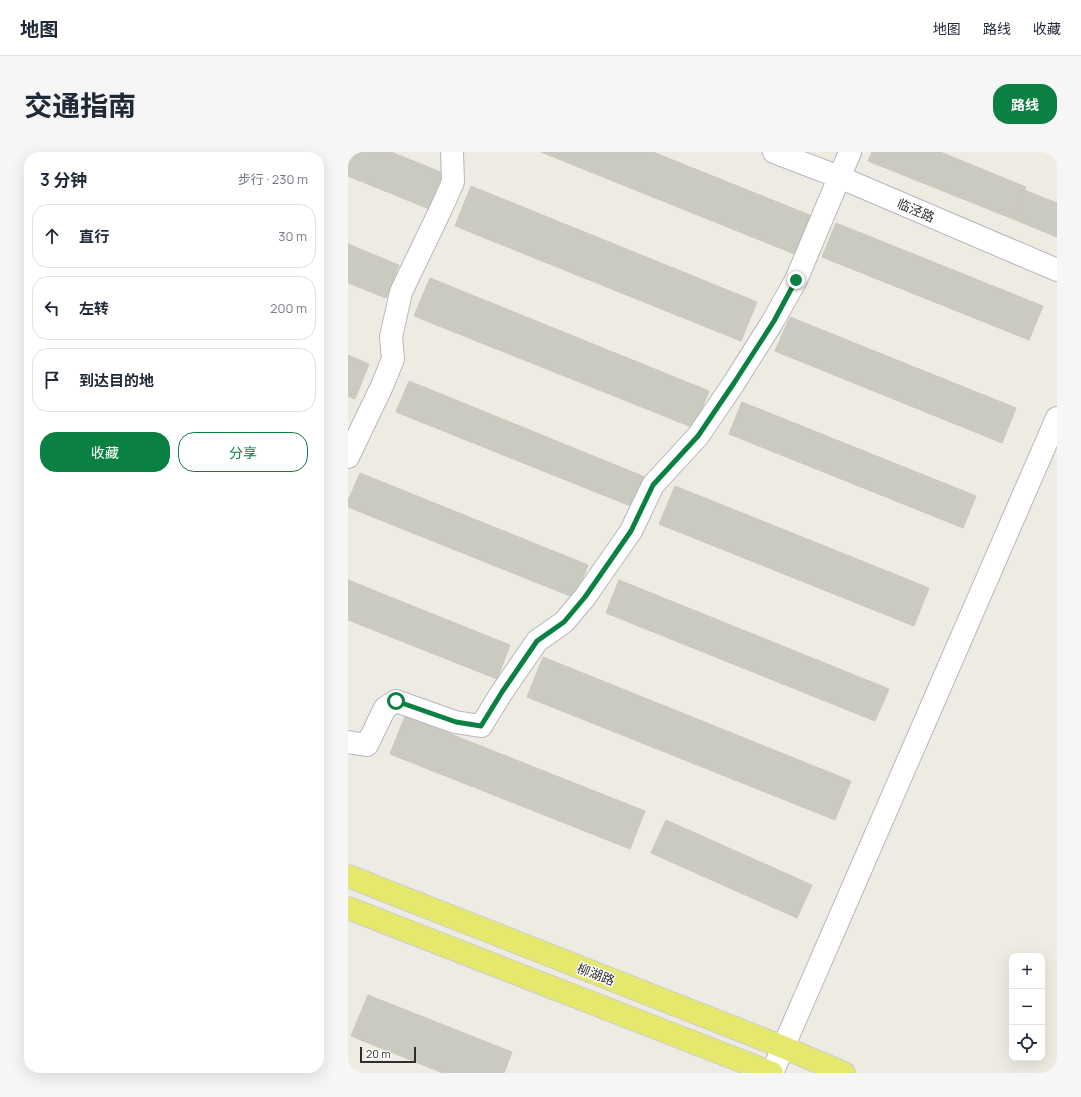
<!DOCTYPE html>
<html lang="zh">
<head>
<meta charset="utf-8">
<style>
  body { margin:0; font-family:Manrope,"Noto Sans SC",sans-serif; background:#f6f6f7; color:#1f2937 }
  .controls { position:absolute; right:12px; bottom:12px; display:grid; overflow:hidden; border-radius:8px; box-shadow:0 4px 16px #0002 }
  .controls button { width:36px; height:36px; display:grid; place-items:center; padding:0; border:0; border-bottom:1px solid #e0e1e3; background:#fff; color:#1f2937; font:20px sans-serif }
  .scale { position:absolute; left:12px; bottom:10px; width:56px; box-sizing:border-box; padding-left:4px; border:2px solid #2e2e2e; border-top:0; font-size:11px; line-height:14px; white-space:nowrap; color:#2e2e2e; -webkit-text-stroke:3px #fff; paint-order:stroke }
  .stop { position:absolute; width:12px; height:12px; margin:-9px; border:3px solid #0b8043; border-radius:50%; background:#fff }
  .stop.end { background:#0b8043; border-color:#fff; box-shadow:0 1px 4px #0008 }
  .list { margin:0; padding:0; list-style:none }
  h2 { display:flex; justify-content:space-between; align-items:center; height:52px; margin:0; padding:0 16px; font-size:17px }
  h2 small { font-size:13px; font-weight:400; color:#747a83 }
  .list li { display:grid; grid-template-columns:26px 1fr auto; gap:12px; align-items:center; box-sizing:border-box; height:64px; margin:0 8px 8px; padding:0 8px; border:1px solid #e0e1e3; border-radius:16px }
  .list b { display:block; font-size:15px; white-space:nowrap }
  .list em { font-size:13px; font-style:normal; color:#747a83 }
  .actions { display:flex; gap:8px; padding:12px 16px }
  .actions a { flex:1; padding:9px 0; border:1px solid #0b8043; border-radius:16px; text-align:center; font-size:14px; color:#0b8043 }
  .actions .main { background:#0b8043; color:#fff }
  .icon { flex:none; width:22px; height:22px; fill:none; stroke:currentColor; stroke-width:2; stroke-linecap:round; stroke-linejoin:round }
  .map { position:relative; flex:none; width:709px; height:921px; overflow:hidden; border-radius:16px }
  header { display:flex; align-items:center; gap:24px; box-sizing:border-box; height:56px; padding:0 20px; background:#fff; border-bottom:1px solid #e0e1e3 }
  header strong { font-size:19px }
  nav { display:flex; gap:22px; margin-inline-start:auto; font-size:14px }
  .intro { display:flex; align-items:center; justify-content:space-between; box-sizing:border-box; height:96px; padding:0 24px }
  h1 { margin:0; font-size:28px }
  .button { padding:10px 18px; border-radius:16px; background:#0b8043; color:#fff; font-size:14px; font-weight:700 }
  main { display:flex; gap:24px; padding:0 24px }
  aside { flex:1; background:#fff; border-radius:16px; box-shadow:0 4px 16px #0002 }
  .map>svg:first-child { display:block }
</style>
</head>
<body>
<header>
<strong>地图</strong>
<nav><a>地图</a><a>路线</a><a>收藏</a></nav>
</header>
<div class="intro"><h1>交通指南</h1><a class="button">路线</a></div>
<main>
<aside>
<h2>3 分钟<small>步行 · 230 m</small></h2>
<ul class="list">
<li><svg class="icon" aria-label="ahead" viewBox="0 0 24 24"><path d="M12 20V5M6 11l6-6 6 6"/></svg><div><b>直行</b></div><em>30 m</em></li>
<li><svg class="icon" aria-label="left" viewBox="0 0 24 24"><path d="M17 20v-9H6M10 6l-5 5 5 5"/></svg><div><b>左转</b></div><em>200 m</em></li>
<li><svg class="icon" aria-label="arrive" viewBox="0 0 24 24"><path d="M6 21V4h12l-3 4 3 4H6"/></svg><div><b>到达目的地</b></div></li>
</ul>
<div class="actions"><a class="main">收藏</a><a>分享</a></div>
</aside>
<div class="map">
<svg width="709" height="921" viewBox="0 0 709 921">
  <rect width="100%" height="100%" fill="#eeece2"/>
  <!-- building -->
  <g fill="#cacac0" stroke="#cac8bb">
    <polygon points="0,0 43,0 95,21 81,57 0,24"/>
    <polygon points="193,0 305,0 464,64 449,103"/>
    <polygon points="524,0 592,0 678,35 665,67 520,9"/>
    <polygon points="123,34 409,150 393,189 107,74"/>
    <polygon points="676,38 709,51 709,85 665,67"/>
    <polygon points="488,71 695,154 681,188 474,105"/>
    <polygon points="0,92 51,113 38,146 0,131"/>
    <polygon points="82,126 361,239 346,276 66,164"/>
    <polygon points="442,165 668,256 654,291 427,199"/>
    <polygon points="0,203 21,212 7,247 0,244"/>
    <polygon points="61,229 297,325 285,355 48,260"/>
    <polygon points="394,250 628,344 615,376 381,282"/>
    <polygon points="12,321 240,413 227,446 0,355 0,349"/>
    <polygon points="327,334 581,436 566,474 311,372"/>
    <polygon points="0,428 162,493 149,527 0,468"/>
    <polygon points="271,428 541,537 527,569 258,461"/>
    <polygon points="195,505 503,629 487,668 179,545"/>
    <polygon points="57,564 297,659 282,697 42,602"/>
    <polygon points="318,668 464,733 449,766 303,701"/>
    <polygon points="20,843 164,900 156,921 95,921 3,884"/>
  </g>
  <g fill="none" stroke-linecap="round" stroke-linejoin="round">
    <defs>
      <g id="minor">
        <polyline points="426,0 491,25 709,118"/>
        <polyline points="0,305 34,234 45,207 43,185 53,140 93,57 105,30 104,0"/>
        <polyline points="0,590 19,593 37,556 48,549 107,570 133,574 154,540 189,489 216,470 237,445 283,379 305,333 350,284 386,231 425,169 448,128 502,0"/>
        <polyline points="424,921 709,266"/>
      </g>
      <g id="major">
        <polyline points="0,724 435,895 496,921"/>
        <polyline points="0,756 424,921"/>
      </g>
    </defs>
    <!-- minor casing -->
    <use href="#minor" stroke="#b6b5c0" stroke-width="24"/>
    <!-- major casing -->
    <use href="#major" stroke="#cdcdcd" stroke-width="24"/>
    <!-- minor -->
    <use href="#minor" stroke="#fff" stroke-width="22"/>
    <!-- major -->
    <use href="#major" stroke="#e4e86d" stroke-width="22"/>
  </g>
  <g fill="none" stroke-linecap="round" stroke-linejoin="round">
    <!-- route -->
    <polyline stroke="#0b8043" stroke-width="5" points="48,549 108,570 133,574 154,540 189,489 216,470 237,445 283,379 305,333 350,284 386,231 426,169 448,128"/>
  </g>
  <g text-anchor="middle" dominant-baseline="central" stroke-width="3" stroke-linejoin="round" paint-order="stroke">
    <!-- street labels -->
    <g font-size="13" fill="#2e2e2e" stroke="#fff">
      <text transform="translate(568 58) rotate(23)">临泾路</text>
      <text transform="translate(248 822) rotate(21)">柳湖路</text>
    </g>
  </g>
</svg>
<div class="controls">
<button>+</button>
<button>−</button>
<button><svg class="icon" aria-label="locate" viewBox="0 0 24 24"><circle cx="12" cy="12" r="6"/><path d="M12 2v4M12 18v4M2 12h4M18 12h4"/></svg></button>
</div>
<div class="scale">20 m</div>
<div class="stop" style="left:48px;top:549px"></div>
<div class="stop end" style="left:448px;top:128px"></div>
</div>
</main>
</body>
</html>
